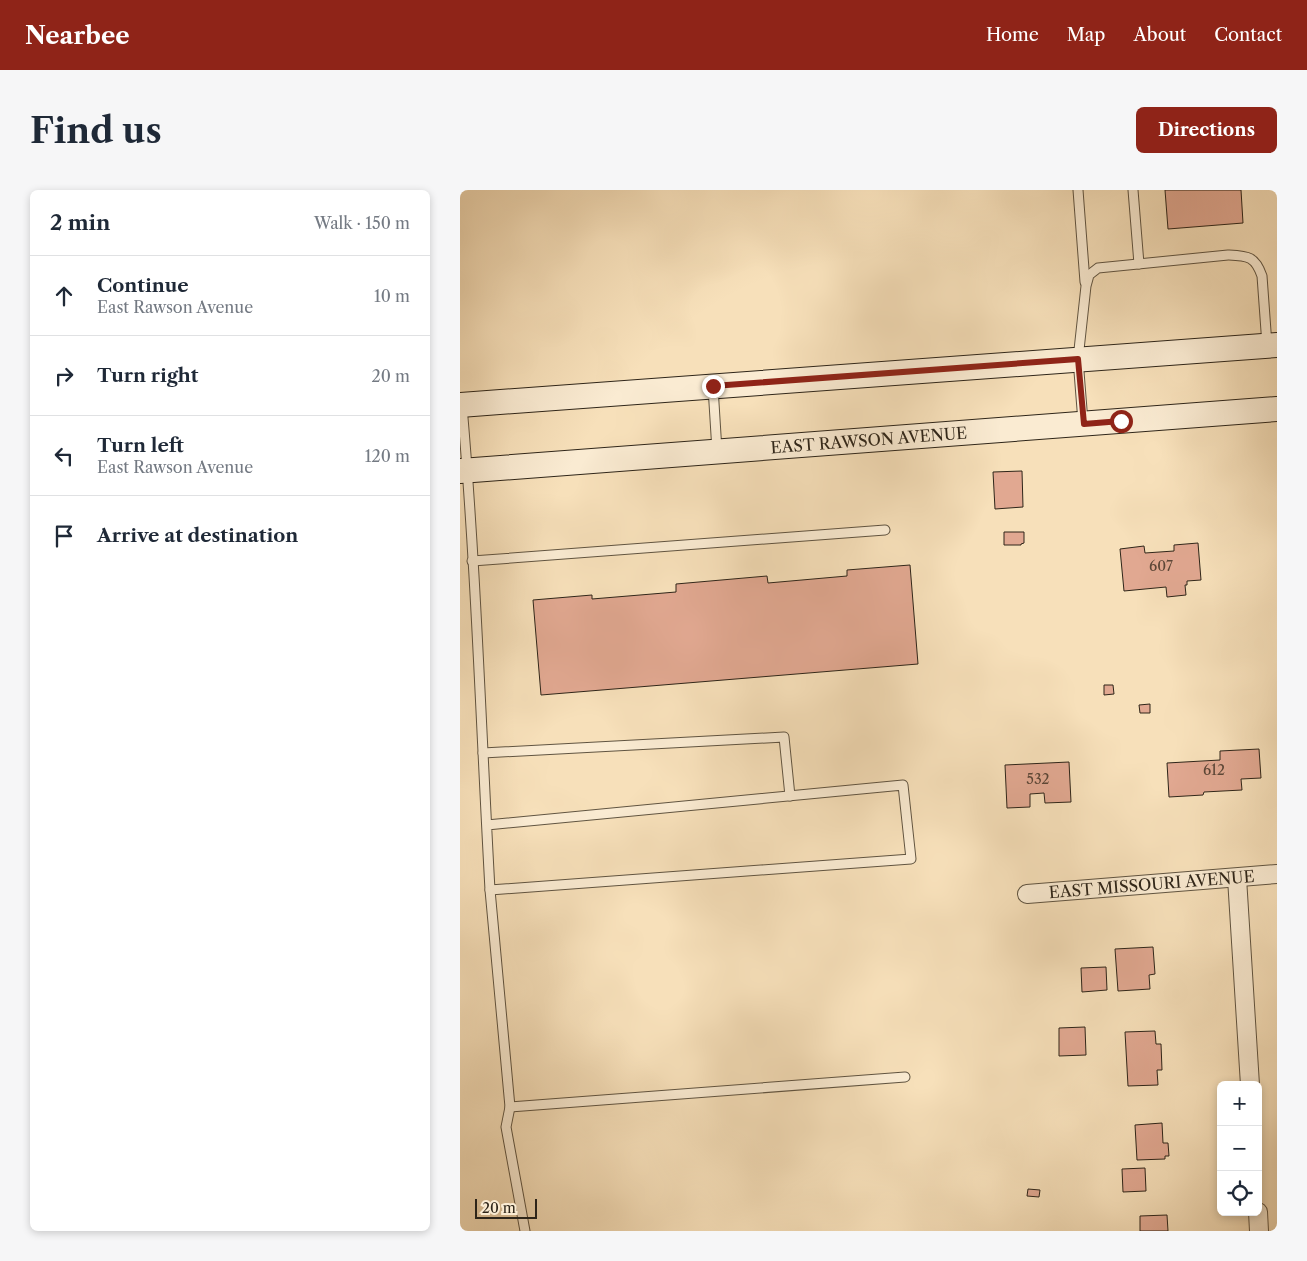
<!DOCTYPE html>
<html lang="en">
<head>
<meta charset="utf-8">
<style>
  body { margin:0; font-family:"Libre Caslon Text",serif; background:#f6f6f7; color:#1f2937 }
  .controls { position:absolute; right:15px; bottom:15px; display:grid; overflow:hidden; border-radius:8px; box-shadow:0 2px 8px #0003 }
  .controls button { width:45px; height:45px; display:grid; place-items:center; padding:0; border:0; border-bottom:1px solid #e0e1e3; background:#fff; color:#1f2937; font:25px sans-serif }
  .scale { position:absolute; left:15px; bottom:12px; width:62px; box-sizing:border-box; padding-left:5px; border:2px solid #2e2519; border-top:0; font-size:14px; line-height:18px; white-space:nowrap; color:#2e2519; -webkit-text-stroke:4px #faebd2; paint-order:stroke }
  .stop { position:absolute; width:15px; height:15px; margin:-11px; border:4px solid #8f2418; border-radius:50%; background:#fff }
  .stop.end { background:#8f2418; border-color:#fff; box-shadow:0 1px 5px #0008 }
  .list { margin:0; padding:0; list-style:none }
  h2 { display:flex; justify-content:space-between; align-items:center; height:65px; margin:0; padding:0 20px; font-size:21px }
  h2 small { font-size:16px; font-weight:400; color:#747a83 }
  .list li { display:grid; grid-template-columns:32px 1fr auto; gap:15px; align-items:center; box-sizing:border-box; height:80px; padding:0 20px; border-top:1px solid #e0e1e3 }
  .list b { display:block; font-size:19px; white-space:nowrap }
  .list p { margin:0; font-size:16px; white-space:nowrap; color:#747a83 }
  .list em { font-size:16px; font-style:normal; color:#747a83 }
  .icon { flex:none; width:28px; height:28px; fill:none; stroke:currentColor; stroke-width:2; stroke-linecap:round; stroke-linejoin:round }
  .map { position:relative; flex:none; width:817px; height:1041px; overflow:hidden; border-radius:8px }
  header { display:flex; align-items:center; gap:30px; box-sizing:border-box; height:70px; padding:0 25px; background:#8f2418; color:#fff }
  header strong { font-size:24px }
  nav { display:flex; gap:28px; margin-inline-start:auto; font-size:18px }
  .intro { display:flex; align-items:center; justify-content:space-between; box-sizing:border-box; height:120px; padding:0 30px }
  h1 { margin:0; font-size:35px }
  .button { padding:12px 22px; border-radius:8px; background:#8f2418; color:#fff; font-size:18px; font-weight:700 }
  main { display:flex; gap:30px; padding:0 30px }
  aside { flex:1; background:#fff; border-radius:8px; box-shadow:0 2px 8px #0003 }
  .map>svg:first-child { display:block }
</style>
</head>
<body>
<header>
<strong>Nearbee</strong>
<nav><a>Home</a><a>Map</a><a>About</a><a>Contact</a></nav>
</header>
<div class="intro"><h1>Find us</h1><a class="button">Directions</a></div>
<main>
<aside>
<h2>2 min<small>Walk · 150 m</small></h2>
<ul class="list">
<li><svg class="icon" aria-label="ahead" viewBox="0 0 24 24"><path d="M12 20V5M6 11l6-6 6 6"/></svg><div><b>Continue</b><p>East Rawson Avenue</p></div><em>10 m</em></li>
<li><svg class="icon" aria-label="right" viewBox="0 0 24 24"><path d="M7 20v-9h11M14 6l5 5-5 5"/></svg><div><b>Turn right</b></div><em>20 m</em></li>
<li><svg class="icon" aria-label="left" viewBox="0 0 24 24"><path d="M17 20v-9H6M10 6l-5 5 5 5"/></svg><div><b>Turn left</b><p>East Rawson Avenue</p></div><em>120 m</em></li>
<li><svg class="icon" aria-label="arrive" viewBox="0 0 24 24"><path d="M6 21V4h12l-3 4 3 4H6"/></svg><div><b>Arrive at destination</b></div></li>
</ul>
</aside>
<div class="map">
<svg width="817" height="1041" viewBox="0 0 817 1041">
  <rect width="100%" height="100%" fill="#f7e0ba"/>
  <filter id="stains"><feTurbulence type="fractalNoise" baseFrequency=".004" numOctaves="4"/><feColorMatrix values="0 0 0 0 .2 0 0 0 0 .09 0 0 0 0 .02 0 0 0 .5 -.17"/></filter>
  <radialGradient id="worn" r=".72"><stop offset=".6" stop-color="#630" stop-opacity="0"/><stop offset="1" stop-color="#630" stop-opacity=".3"/></radialGradient>
  <!-- building -->
  <g fill="#e1a891" stroke="#2e2519">
    <polygon points="705,0 781,0 783,33 708,39"/>
    <polygon points="562,281 563,317 535,319 533,282"/>
    <polygon points="544,342 564,342 564,353 561,354 561,355 544,355"/>
    <polygon points="738,353 741,390 727,391 727,395 725,395 726,405 707,407 706,397 664,401 660,359 684,356 685,363 714,361 714,355"/>
    <polygon points="450,375 458,474 81,505 73,410 132,405 132,409 216,402 216,394 307,386 308,393 387,386 387,380"/>
    <polygon points="644,495 653,495 654,504 644,505"/>
    <polygon points="690,514 690,523 680,523 679,515"/>
    <polygon points="799,559 801,588 781,589 782,600 744,602 743,605 709,607 707,573 760,570 760,561"/>
    <polygon points="609,572 611,612 585,613 584,603 570,604 570,617 547,618 545,575"/>
    <polygon points="693,757 695,784 689,785 690,799 658,801 655,759"/>
    <polygon points="646,777 647,800 622,802 621,778"/>
    <polygon points="625,837 626,865 599,866 599,838"/>
    <polygon points="695,841 696,854 701,854 702,880 697,880 698,895 668,896 665,842"/>
    <polygon points="702,933 703,953 708,953 709,966 705,966 705,969 677,970 675,935"/>
    <polygon points="685,978 686,1001 663,1002 662,979"/>
    <polygon points="568,999 580,1000 579,1007 567,1006"/>
    <polygon points="707,1025 708,1041 680,1041 680,1026"/>
  </g>
  <g fill="none" stroke-linecap="round" stroke-linejoin="round">
    <defs>
      <g id="service">
        <polyline points="618,0 625,92"/>
        <polyline points="673,0 679,74"/>
        <polyline points="253,197 257,261"/>
        <path d="M2,216C16,377 21,538 30,700L451,669L443,595L27,635"/>
        <path d="M623,232L618,169L626,96L629,85L638,78L768,65C788,66 795,66 802,86L807,155"/>
        <polyline points="12,371 425,340"/>
        <polyline points="23,563 324,547 330,606"/>
        <polyline points="30,700 50,917 445,887"/>
        <polyline points="50,917 46,937 65,1041"/>
      </g>
      <g id="minor">
        <polyline points="777,688 790,895"/>
        <path id="s1" d="M567,704L817,684"/>
        <polyline points="798,1022 799,1041"/>
      </g>
      <g id="secondary">
        <polyline points="0,215 817,155"/>
        <path id="s2" d="M0,281L817,219"/>
      </g>
    </defs>
    <!-- service casing -->
    <use href="#service" stroke="#605441" stroke-width="11"/>
    <!-- minor casing -->
    <use href="#minor" stroke="#605441" stroke-width="20"/>
    <!-- secondary casing -->
    <use href="#secondary" stroke="#2e2519" stroke-width="26"/>
    <!-- service -->
    <use href="#service" stroke="#faebd2" stroke-width="9"/>
    <!-- minor -->
    <use href="#minor" stroke="#faebd2" stroke-width="18"/>
    <!-- secondary -->
    <use href="#secondary" stroke="#faebd2" stroke-width="24"/>
  </g>
  <g fill="none" stroke-linecap="round" stroke-linejoin="round">
    <!-- route -->
    <polyline stroke="#8f2418" stroke-width="6" points="253,196 618,169 624,234 661,231"/>
  </g>
  <g text-anchor="middle" dominant-baseline="central" stroke-width="4" stroke-linejoin="round" paint-order="stroke">
    <!-- number labels -->
    <g font-size="14" fill="#5b4637">
      <text x="701" y="376">607</text>
      <text x="754" y="580">612</text>
      <text x="578" y="589">532</text>
    </g>
    <!-- street labels -->
    <g font-size="16" fill="#2e2519" stroke="#faebd2">
      <text stroke="none"><textPath href="#s2" startOffset="410">EAST RAWSON AVENUE</textPath></text>
      <text stroke="none"><textPath href="#s1" startOffset="125">EAST MISSOURI AVENUE</textPath></text>
    </g>
  </g>
  <rect width="100%" height="100%" filter="url(#stains)"/>
  <rect width="100%" height="100%" fill="url(#worn)"/>
</svg>
<div class="controls">
<button>+</button>
<button>−</button>
<button><svg class="icon" aria-label="locate" viewBox="0 0 24 24"><circle cx="12" cy="12" r="6"/><path d="M12 2v4M12 18v4M2 12h4M18 12h4"/></svg></button>
</div>
<div class="scale">20 m</div>
<div class="stop" style="left:661px;top:231px"></div>
<div class="stop end" style="left:253px;top:196px"></div>
</div>
</main>
</body>
</html>
